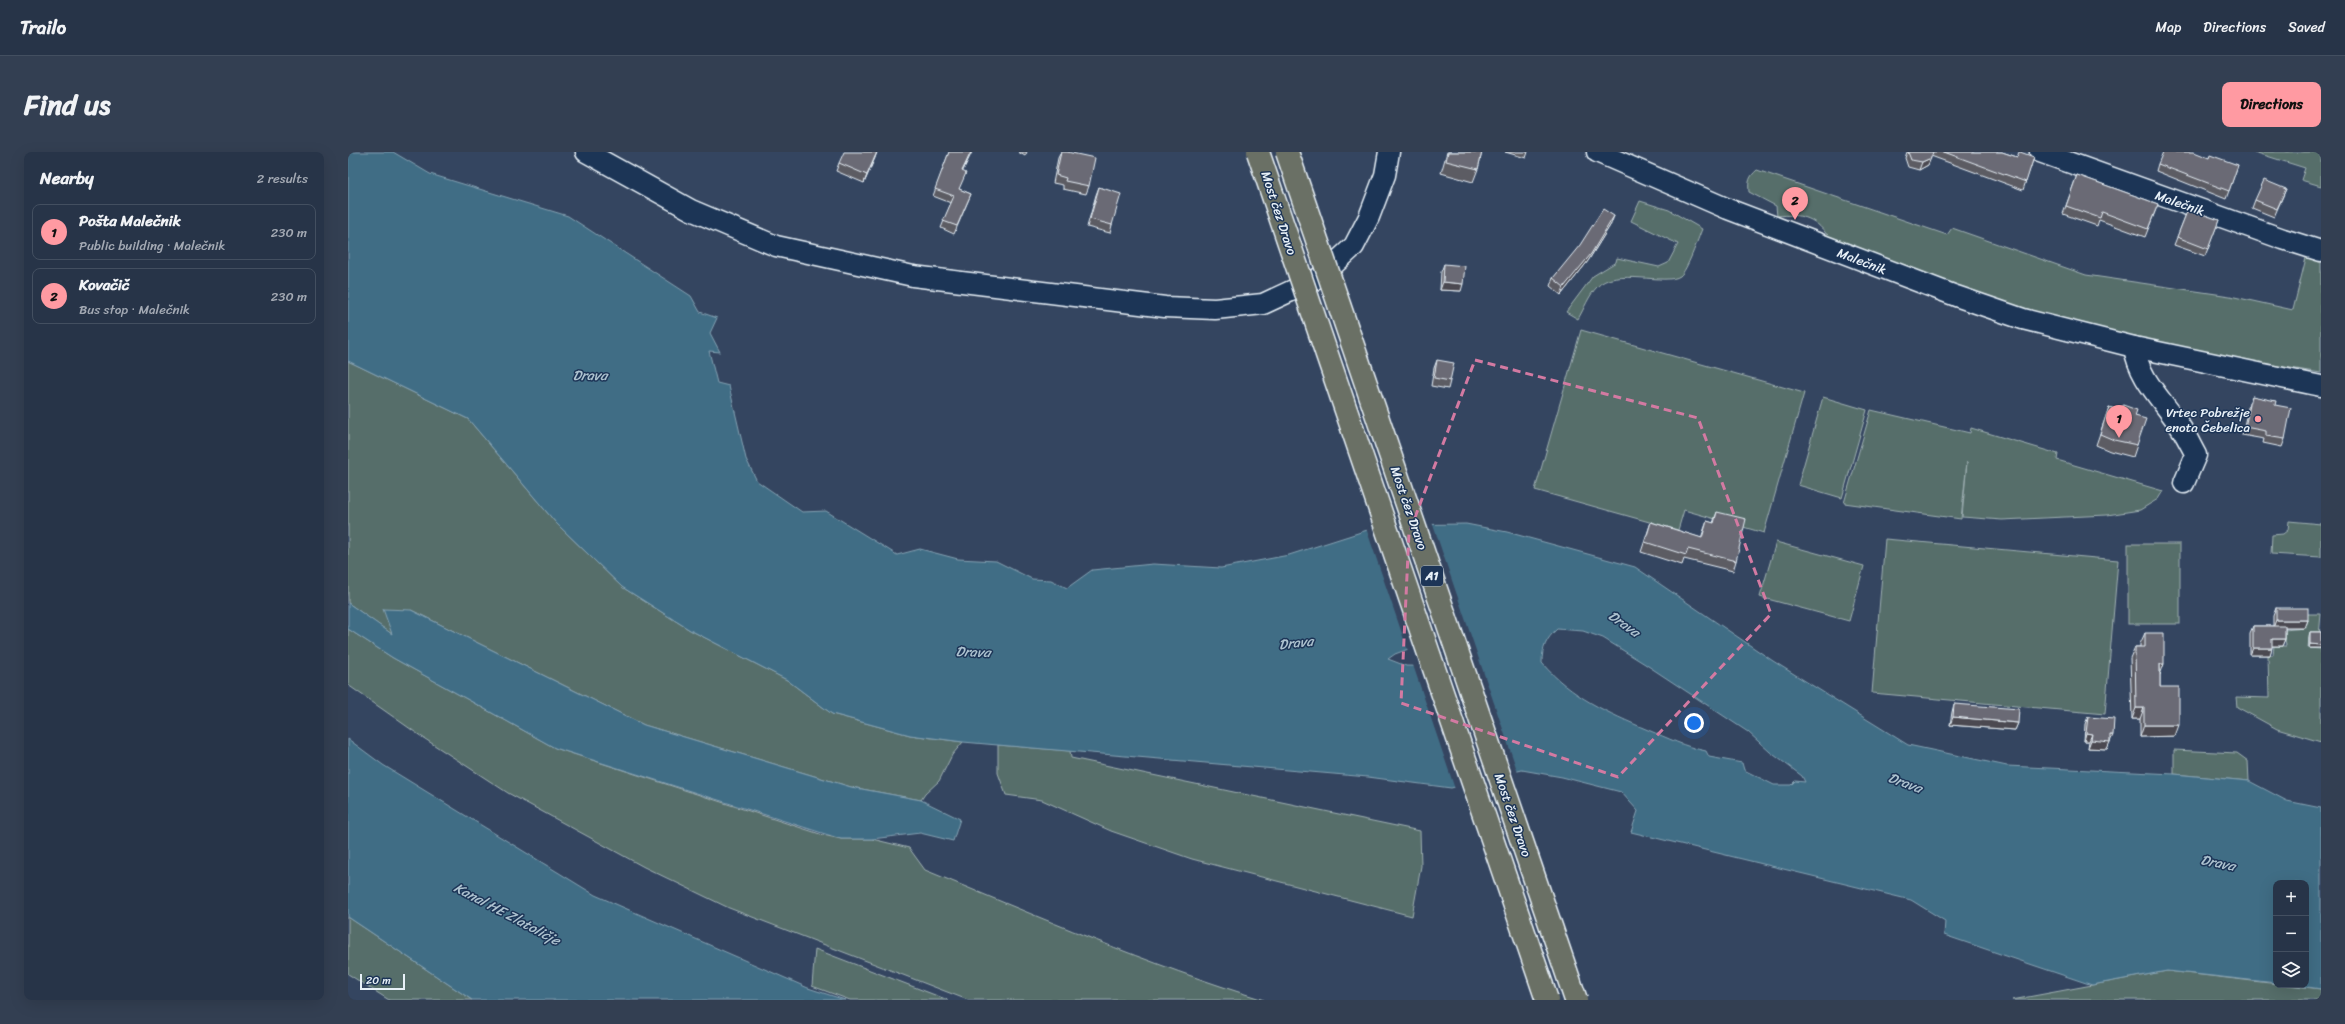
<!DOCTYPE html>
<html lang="en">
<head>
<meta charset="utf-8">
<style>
  body { margin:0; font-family:Sriracha,sans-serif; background:#333f52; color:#f1f3f6 }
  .controls { position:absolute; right:12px; bottom:12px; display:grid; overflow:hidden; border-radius:8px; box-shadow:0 4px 16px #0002 }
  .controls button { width:36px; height:36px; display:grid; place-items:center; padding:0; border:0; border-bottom:1px solid #434f60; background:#273448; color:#f1f3f6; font:20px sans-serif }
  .scale { position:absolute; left:12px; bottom:10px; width:45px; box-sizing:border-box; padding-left:4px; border:2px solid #e8f1f8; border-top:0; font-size:11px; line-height:14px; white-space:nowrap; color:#e8f1f8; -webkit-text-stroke:3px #1d3557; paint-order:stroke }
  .you { position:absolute; left:1346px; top:571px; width:14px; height:14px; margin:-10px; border:3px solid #fff; border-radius:50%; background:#1a73e8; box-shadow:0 0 0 6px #1a73e833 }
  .badge { display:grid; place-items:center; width:26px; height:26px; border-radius:50%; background:#ff9aa2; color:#111; font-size:13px; font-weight:700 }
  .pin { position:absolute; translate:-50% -33px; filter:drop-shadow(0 1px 2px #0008) }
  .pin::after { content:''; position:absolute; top:21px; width:14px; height:12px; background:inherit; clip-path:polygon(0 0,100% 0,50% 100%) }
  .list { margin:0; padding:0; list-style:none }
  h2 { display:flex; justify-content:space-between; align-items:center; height:52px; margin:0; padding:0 16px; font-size:17px }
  h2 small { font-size:13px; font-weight:400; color:#a4aab4 }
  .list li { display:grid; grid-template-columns:26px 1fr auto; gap:12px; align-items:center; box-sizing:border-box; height:56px; margin:0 8px 8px; padding:0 8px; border:1px solid #434f60; border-radius:8px }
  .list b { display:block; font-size:15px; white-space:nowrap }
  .list p { margin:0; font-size:13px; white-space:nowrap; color:#a4aab4 }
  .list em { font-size:13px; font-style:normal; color:#a4aab4 }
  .icon { flex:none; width:22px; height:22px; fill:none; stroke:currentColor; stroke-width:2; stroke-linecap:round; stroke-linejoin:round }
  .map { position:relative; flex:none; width:1973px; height:848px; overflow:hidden; border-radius:8px }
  header { display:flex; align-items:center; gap:24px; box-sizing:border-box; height:56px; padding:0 20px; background:#273448; border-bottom:1px solid #434f60 }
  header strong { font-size:19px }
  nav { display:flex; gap:22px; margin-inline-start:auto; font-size:14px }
  .intro { display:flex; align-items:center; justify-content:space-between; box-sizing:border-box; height:96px; padding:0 24px }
  h1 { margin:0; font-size:28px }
  .button { padding:10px 18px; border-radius:8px; background:#ff9aa2; color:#111; font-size:14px; font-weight:700 }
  main { display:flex; gap:24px; padding:0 24px }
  aside { flex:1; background:#273448; border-radius:8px; box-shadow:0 4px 16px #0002 }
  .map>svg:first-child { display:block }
</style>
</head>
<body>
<header>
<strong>Trailo</strong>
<nav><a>Map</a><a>Directions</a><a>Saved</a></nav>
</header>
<div class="intro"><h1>Find us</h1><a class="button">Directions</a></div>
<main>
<aside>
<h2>Nearby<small>2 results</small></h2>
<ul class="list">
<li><span class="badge">1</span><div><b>Pošta Malečnik</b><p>Public building · Malečnik</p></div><em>230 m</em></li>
<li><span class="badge">2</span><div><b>Kovačič</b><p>Bus stop · Malečnik</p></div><em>230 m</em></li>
</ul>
</aside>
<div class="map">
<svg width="1973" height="848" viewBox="0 0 1973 848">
  <rect width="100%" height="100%" fill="#344560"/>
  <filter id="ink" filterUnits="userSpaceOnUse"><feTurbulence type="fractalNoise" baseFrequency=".025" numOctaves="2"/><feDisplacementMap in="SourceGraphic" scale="8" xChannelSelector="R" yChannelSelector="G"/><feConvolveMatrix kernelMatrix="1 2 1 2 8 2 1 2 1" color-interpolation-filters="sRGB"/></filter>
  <g filter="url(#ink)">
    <!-- green -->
    <g fill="#566e6b" stroke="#9fb0b2">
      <polygon points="1906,0 1973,0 1973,34 1953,28 1957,16"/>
      <path d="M1409,18L1599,83L1604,76L1738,123L1882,144L1945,158L1959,102L1973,105V221C1802,194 1639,155 1480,84C1466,64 1452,62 1429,64L1428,54L1401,40C1400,29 1401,25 1409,18Z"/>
      <path d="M1292,49L1321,58L1354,77C1350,87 1339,119 1332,124C1319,134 1266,115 1249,135C1241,143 1236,157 1230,167L1218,160L1245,124L1268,110L1269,106L1311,115L1320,111L1330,92L1283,69Z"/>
      <polygon points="1233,178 1456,241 1416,381 1336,358 1330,378 1187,338"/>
      <polygon points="0,209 120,267 208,371 274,435 342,478 439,528 484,562 562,583 615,590 604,603 591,629 577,642 573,648 503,635 296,573 63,458 45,483 0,451"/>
      <polygon points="1475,245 1519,258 1494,346 1450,333"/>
      <polygon points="1523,258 1622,281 1623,276 1710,302 1709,308 1815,339 1810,347 1792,358 1759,363 1654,368 1614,365 1619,310 1613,367 1496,351"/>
      <polygon points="1941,369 1973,372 1973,405 1923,402 1924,383 1935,382 1940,378"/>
      <polygon points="1537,387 1770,408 1757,562 1524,541"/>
      <polygon points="1428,390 1516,414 1501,469 1412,445"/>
      <rect x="1780" y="392" width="52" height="80"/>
      <polygon points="1958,462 1973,462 1971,484 1961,485 1960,496 1973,497 1973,590 1929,577 1889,555 1888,545 1921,546 1920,503 1925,503 1926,494 1938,494 1936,478 1958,476"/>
      <path d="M0,477L45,506L207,596L475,683L493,687H524L561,696L577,718C689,764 801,813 916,848H620L381,756L296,715L160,641L74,585L0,533Z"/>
      <polygon points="650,593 722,599 723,606 1072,679 1073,714 1064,764 844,707 763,679 694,648 658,643 650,621"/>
      <polygon points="1826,598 1889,601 1900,609 1901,629 1826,622"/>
      <polygon points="0,765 124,848 41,848 0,822"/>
      <polygon points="467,797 600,848 502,848 464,834"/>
      <polygon points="1819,819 1973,837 1973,848 1664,848"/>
    </g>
    <!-- water -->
    <g fill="#416d85" stroke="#84a2b3" fill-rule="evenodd">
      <path d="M0,0H45L82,22L220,64L343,144L352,160L369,166L362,181L372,200L361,199L369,231L381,234L398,307L409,329L454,360L478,359L549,403L572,397L610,407L648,409L684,427L703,428L719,436L744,418L805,412L873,416L941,403L1035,373L1118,372L1159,380L1287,415L1425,509L1560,593L1659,614L1826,622L1901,629L1939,649L1973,656V837L1946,833H1958V731H1928V831L1819,819L1744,833L1596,783L1597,769L1563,748L1283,680L1290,659L1273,640L1214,625L1174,618L1103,636L1020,625L615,590L562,583L484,562L439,528L342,478L274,435L208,371L120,267L0,209ZM1209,477L1235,479L1255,486L1297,512L1400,580L1422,600L1454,624L1457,630L1447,629L1443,633H1426L1396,618L1394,611L1361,605L1358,599C1337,595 1320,586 1300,578C1260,561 1223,545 1194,511C1194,496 1198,487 1209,477ZM1071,493H1109L1114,515L1058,514L1040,507L1047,502Z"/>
      <polygon points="0,451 44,482 35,457 63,458 296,573 503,635 573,648 612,667 605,689 572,681 524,687 493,687 207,596 45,506 0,477"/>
      <polygon points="0,587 35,613 247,743 460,836 497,848 124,848 0,765"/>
    </g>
    <!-- pier -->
    <polygon fill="#344560" points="1084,370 1170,621 1107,637 1065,513 1113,513 1108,495 1071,495 1060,499 1018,376 1034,371"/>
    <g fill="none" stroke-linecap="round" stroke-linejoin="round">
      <defs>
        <g id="minor">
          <polyline points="238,0 343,58 428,94 565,124 817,155 867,157 915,152 971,126 1006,94 1021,65 1037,23 1041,0"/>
          <polyline points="1249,0 1380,57 1608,144 1675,167 1786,195 1973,234"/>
          <polyline points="1692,0 1935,87 1973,99"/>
          <path d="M1786,195C1791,228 1816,249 1833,276C1839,285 1843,294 1848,303L1836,331"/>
        </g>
      </defs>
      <!-- minor casing -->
      <use href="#minor" stroke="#e8f1f8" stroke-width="23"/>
      <!-- minor -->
      <use href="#minor" stroke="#1d3557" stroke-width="20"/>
      <defs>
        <g id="highway-bridge">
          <polyline points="910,0 1199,848"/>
          <polyline points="939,0 1228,848"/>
        </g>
      </defs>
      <!-- highway-bridge casing -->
      <use href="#highway-bridge" stroke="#e8f1f8" stroke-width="25" stroke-linecap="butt"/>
      <!-- highway-bridge -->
      <use href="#highway-bridge" stroke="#6b7065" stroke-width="22"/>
    </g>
    <!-- wall -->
    <g fill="#5c5b64" stroke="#e8f1f8">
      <polygon points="529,0 516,31 488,19 491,11"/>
      <polygon points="601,0 614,19 611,37 623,42 606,82 593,76 603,51 585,44"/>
      <polygon points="670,0 679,0 677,4"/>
      <polygon points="713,0 741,34 738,42 715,37 715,33 705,31 710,6"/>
      <polygon points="1099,0 1134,0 1130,17 1125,30 1093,21"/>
      <polygon points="1157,0 1180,0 1178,6"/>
      <polygon points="1559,0 1654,0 1669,5 1686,5 1675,38 1583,4 1580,13 1571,18 1560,15 1557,6"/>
      <polygon points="1861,6 1890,13 1878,47 1808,19 1810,12"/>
      <polygon points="1729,23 1810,52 1797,85 1751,68 1749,74 1715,62"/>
      <polygon points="751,35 764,73 762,81 739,75 748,43"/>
      <polygon points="1938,37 1926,65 1904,56 1907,48"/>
      <polygon points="1840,57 1871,68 1857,104 1826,93"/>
      <polygon points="1263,72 1240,109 1213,143 1202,134 1205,126"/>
      <polygon points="1096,112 1113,139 1092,138 1093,120"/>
      <polygon points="1089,208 1102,229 1100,237 1083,234 1086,216"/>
      <polygon points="1904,244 1927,253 1937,287 1934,295 1915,291 1916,287 1894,283 1901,251"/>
      <polygon points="1761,255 1787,264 1789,293 1785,305 1762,299 1748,293"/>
      <polygon points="1369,360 1388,409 1385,419 1336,407 1334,413 1293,400 1303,370 1353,386 1359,369 1365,371"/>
      <polygon points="1928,456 1960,468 1957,476 1937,476 1937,487 1934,494 1924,494 1922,503 1902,503 1902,481 1905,474 1925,474 1925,464"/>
      <polygon points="1962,480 1973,480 1973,496 1961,496 1961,484"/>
      <polygon points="1797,481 1812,523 1812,535 1827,584 1792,585 1792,567 1784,567 1782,506 1787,495 1792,495 1792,492"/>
      <polygon points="1606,552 1670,571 1667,578 1602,573 1604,560"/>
      <polygon points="1740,565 1762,591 1761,591 1759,597 1740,596 1741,589 1736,589 1737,572"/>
    </g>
    <!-- shaded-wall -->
    <g fill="#4b4a51" stroke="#e8f1f8">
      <polygon points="529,0 527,6 516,31 519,23"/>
      <polygon points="623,0 624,0 611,27 614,19"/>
      <polygon points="1583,6 1580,13 1571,18 1574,10"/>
      <polygon points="1266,64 1263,72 1240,109 1213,143 1216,135"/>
      <polygon points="1095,130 1115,132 1113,139 1092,138"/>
      <polygon points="1928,468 1960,468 1957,476 1925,476"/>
      <polygon points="1924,487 1937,487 1934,494 1922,494"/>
      <polygon points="1962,492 1973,493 1973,496 1961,496"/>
      <polygon points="1905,496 1924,496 1922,503 1902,503"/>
      <polygon points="1812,512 1816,512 1812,523"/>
      <polygon points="1788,556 1796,556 1792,567 1784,567"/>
      <polygon points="1605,565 1670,571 1667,578 1602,573"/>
      <polygon points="1796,573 1831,573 1827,584 1792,585"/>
      <polygon points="1738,581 1744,582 1741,589 1736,589"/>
      <polygon points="1762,583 1765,583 1759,597 1740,596 1743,588"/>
    </g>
    <!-- building -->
    <g fill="#6b6a74" stroke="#e8f1f8">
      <polygon points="496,0 529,0 519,23 491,11"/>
      <polygon points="601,0 623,0 614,19 618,21 611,37 623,42 609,74 595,69 606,44 587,37"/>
      <polygon points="713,0 719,0 747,6 741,34 717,29 718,26 708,23"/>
      <polygon points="1100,0 1134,0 1130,17 1098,9"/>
      <polygon points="1560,0 1585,0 1583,6 1574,10 1563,8"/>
      <polygon points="1596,0 1654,0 1669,5 1671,0 1672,0 1686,5 1678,30"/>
      <polygon points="1815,0 1846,0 1861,6 1862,3 1890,13 1881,39 1810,12"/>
      <polygon points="1729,23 1810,52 1800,77 1754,60 1752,66 1718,54"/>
      <polygon points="1916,28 1938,37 1929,57 1907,48"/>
      <polygon points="751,35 773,42 764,73 742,67"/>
      <polygon points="1255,57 1266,64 1243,102 1216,135 1205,126 1232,93"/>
      <polygon points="1840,57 1871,68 1860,97 1829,85"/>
      <polygon points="1096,112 1117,114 1115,132 1095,130"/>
      <polygon points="1089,208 1106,211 1102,229 1086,226"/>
      <polygon points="1904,244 1928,249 1927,253 1943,256 1937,287 1918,284 1918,279 1897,275"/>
      <polygon points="1775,253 1789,258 1787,264 1798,267 1789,293 1766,288 1752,282 1761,255 1774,259"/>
      <polygon points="1369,360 1398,367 1388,409 1340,397 1338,403 1297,390 1303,370 1354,386 1359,369 1366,371"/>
      <rect x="1928" y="456" width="32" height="12"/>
      <polygon points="1905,474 1937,474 1937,487 1924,487 1924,496 1905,496"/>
      <polygon points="1962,480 1973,480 1973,493 1962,492"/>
      <polygon points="1797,481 1816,481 1816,512 1812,512 1812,535 1831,535 1831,573 1796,573 1796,556 1788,556 1787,495 1797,495"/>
      <polygon points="1606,552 1671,557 1670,571 1605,565"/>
      <polygon points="1740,565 1766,567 1765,583 1762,583 1762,590 1743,588 1744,582 1738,581"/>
    </g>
  </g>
  <!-- marked area -->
  <path fill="none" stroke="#d37aa2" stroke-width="3" stroke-dasharray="8 5" stroke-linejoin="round" d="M1127,208L1350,266L1423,462L1270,625L1053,551L1061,381Z"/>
  <!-- markers -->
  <circle fill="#ff9aa2" stroke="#1d3557" stroke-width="1.5" cx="1910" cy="267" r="4"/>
  <g text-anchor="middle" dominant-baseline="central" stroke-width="3" stroke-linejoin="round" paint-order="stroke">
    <!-- shield labels -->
    <rect fill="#1d3557" stroke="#abb9c8" stroke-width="1" x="1073" y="414" width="22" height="20" rx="3"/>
    <g font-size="12" font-weight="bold" fill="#e8f1f8">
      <text x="1084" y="424">A1</text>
    </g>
    <!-- street labels -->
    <g font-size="13" fill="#e8f1f8" stroke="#1d3557">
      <text transform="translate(1832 51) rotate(19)">Malečnik</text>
      <text transform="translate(931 61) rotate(72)">Most čez Dravo</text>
      <text transform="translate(1514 109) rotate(21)">Malečnik</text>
      <text transform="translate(1061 356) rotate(71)">Most čez Dravo</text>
      <text transform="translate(1165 663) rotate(71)">Most čez Dravo</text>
    </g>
    <!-- poi labels -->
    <g font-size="13" fill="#e8f1f8" stroke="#1d3557" text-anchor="end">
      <text x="1902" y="260">Vrtec Pobrežje<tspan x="1902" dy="15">enota Čebelica</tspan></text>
    </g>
    <!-- water labels -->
    <g font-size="14" font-style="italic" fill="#aec3d0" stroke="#1d3557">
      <text x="242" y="223">Drava</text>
      <text transform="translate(1276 472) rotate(35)">Drava</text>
      <text transform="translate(948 491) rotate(-7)">Drava</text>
      <text transform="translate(625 500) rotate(2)">Drava</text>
      <text transform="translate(1557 631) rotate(20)">Drava</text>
      <text transform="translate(1870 711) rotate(11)">Drava</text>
      <text transform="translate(159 762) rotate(28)">Kanal HE Zlatoličje</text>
    </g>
  </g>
</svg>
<div class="controls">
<button>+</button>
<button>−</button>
<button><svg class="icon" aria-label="layers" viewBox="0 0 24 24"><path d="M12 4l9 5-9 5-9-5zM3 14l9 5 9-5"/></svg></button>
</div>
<div class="scale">20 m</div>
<div class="you"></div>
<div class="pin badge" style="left:1771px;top:286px">1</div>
<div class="pin badge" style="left:1447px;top:68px">2</div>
</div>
</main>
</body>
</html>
